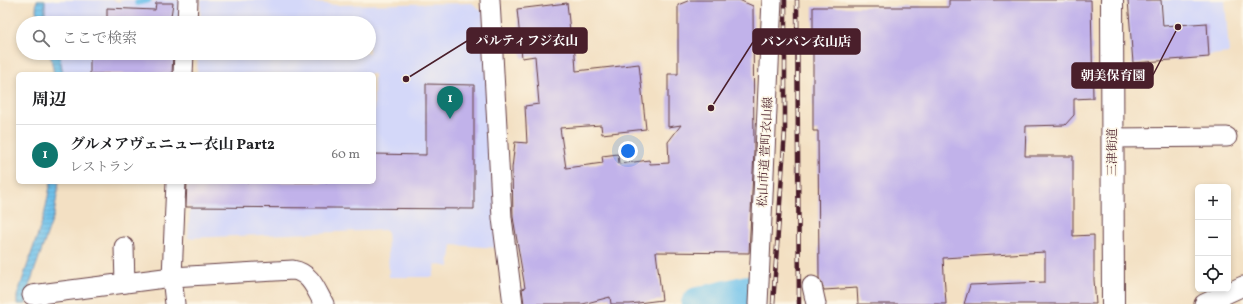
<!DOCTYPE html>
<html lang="ja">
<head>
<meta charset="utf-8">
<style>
  body { margin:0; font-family:Vollkorn,"Noto Serif JP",serif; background:#f6f6f6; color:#202124 }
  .controls { position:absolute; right:12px; bottom:12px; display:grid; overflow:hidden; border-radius:6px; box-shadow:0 2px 6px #0003 }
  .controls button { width:36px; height:36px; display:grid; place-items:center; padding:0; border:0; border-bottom:1px solid #e0e0e0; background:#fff; color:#202124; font:20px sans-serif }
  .you { position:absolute; left:628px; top:151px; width:14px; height:14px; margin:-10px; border:3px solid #fff; border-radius:50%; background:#1a73e8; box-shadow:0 0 0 6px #1a73e833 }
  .badge { display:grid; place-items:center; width:26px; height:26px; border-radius:50%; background:#0f766e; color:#fff; font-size:13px; font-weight:700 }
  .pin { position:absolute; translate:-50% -33px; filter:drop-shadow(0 1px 2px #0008) }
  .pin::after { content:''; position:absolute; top:21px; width:14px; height:12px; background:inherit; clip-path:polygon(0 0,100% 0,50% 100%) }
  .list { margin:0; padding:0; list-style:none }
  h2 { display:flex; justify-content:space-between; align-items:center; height:52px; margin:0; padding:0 16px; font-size:17px }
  h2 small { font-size:13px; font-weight:400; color:#757577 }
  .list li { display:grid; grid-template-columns:26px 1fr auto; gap:12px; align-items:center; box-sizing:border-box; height:60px; padding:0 16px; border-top:1px solid #e0e0e0 }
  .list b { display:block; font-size:15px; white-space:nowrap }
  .list p { margin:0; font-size:13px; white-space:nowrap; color:#757577 }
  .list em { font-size:13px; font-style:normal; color:#757577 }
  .icon { flex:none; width:22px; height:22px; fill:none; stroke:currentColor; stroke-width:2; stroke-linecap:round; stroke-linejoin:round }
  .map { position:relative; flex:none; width:1243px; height:304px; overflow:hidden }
  .search { position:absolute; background:#fff; box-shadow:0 2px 6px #0003; left:16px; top:16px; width:360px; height:44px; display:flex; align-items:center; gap:10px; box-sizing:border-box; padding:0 14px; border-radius:22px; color:#757577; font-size:15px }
  .panel { position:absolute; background:#fff; box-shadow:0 2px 6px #0003; left:16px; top:72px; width:360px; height:112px; border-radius:6px }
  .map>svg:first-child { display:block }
</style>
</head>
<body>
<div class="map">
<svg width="1243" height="304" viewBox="0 0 1243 304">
  <defs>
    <pattern id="water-rules" width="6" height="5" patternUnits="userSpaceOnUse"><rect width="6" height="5" fill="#6fc2ec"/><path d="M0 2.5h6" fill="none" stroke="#62a6cb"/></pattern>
  </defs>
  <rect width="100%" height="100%" fill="#fcf5e5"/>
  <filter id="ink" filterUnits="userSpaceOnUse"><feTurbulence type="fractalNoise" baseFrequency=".025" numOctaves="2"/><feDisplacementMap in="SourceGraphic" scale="8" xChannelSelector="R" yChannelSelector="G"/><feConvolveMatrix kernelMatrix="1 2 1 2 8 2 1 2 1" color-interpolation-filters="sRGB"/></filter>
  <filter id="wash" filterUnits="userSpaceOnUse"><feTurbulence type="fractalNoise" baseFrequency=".012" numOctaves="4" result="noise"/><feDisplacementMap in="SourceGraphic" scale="16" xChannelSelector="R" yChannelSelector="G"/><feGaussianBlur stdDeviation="0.9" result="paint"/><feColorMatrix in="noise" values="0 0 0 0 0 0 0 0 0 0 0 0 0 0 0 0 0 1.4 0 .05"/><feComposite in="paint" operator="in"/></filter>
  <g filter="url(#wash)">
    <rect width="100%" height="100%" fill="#f3e0c3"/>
    <!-- built -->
    <g fill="#d4d8f9">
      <polygon points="45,0 112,0 120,2 120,0 139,0 137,1 138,5 158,0 184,0 183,23 47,23 45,14"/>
      <polygon points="201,0 288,0 336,5 472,3 483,12 500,248 452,245 449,267 436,264 433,277 389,277 387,230 188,238 191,182 374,182 374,74 197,74 198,53 369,53 369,23 200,23"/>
      <polygon points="1127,0 1225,0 1229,53 1132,64"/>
      <polygon points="59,53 181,53 180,74 63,74"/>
    </g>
    <!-- water -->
    <g fill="url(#water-rules)" stroke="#5c708c">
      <polygon points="37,0 45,0 45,14 47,23 38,23 36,9"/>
      <polygon points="50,53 59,53 63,74 54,74"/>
      <polygon points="51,182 59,182 54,215 29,286 26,304 17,304 17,296 44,216"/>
    </g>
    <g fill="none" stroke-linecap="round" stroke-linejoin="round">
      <!-- stream -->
      <polyline stroke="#6fc2ec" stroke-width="5.5" points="137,3 149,0"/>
      <!-- river -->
      <polyline stroke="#6fc2ec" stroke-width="34" points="698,304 748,292"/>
    </g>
    <g id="blocks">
      <!-- building -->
      <g fill="#c1b2ea">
        <polygon points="690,0 739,0 753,6 754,151 749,253 656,252 662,300 630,304 611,304 610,297 583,304 524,304 522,289 525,288 513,217 512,168 515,142 527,143 525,106 539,104 535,56 522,58 517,9 567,3 571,40 574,40 576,71 639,64 646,129 602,134 601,125 560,128 566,168 603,163 602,156 618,154 619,164 649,160 650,164 669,163 668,142 681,125 668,127 668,74 678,74 678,5"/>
        <polygon points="949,0 1091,0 1093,98 1074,99 1074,115 1065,125 1026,126 1025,156 1073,156 1073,236 1094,235 1094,280 1096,304 964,304 970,285 1045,282 1045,252 943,258 946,304 858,304 857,288 824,290 819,278 818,131 813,131 813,7 949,7"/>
        <polygon points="1128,0 1161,0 1163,26 1207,23 1209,57 1133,63"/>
        <polygon points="156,3 173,3 170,23 107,23 107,8 155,10"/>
        <polygon points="90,53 173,53 172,74 90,74"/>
        <polygon points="426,84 474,85 474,209 186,207 187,182 374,182 374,154 426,155"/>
      </g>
    </g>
  </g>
  <g filter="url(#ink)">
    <use href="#blocks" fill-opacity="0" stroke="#633c42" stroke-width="1"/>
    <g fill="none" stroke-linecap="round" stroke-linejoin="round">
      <defs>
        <g id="minor">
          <polyline points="490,0 502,218 513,304"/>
          <polyline points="187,23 188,0"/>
          <polyline points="183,74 184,53"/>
          <polyline points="1112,138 1227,137"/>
          <polyline points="124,247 125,283"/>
          <polyline points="812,286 816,304"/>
          <path d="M32,295L172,277L293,270C311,273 316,290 324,304"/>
          <polyline points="175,304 172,277 176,182"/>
          <polyline points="758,304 772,0"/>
          <polyline points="1204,304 1243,286"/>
        </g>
        <polyline id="tertiary" points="1112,0 1113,304"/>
      </defs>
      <!-- minor casing -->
      <use href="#minor" stroke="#633c42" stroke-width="21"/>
      <!-- tertiary casing -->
      <use href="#tertiary" stroke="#633c42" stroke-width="24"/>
      <!-- minor -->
      <use href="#minor" stroke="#fff" stroke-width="19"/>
      <!-- tertiary -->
      <use href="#tertiary" stroke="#fff" stroke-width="22"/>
      <defs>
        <g id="rail">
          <polyline points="797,0 799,304"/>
          <polyline points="773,304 785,131 785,0"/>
        </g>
      </defs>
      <!-- rail casing -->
      <use href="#rail" stroke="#4a1f2b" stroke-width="4.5"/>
      <!-- rail -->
      <use href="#rail" stroke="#fcf5e5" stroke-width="3" stroke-dasharray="9" stroke-linecap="butt"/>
    </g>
  </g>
  <g text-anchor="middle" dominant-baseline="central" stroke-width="3" stroke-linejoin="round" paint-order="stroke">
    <!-- street labels -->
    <g font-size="12" fill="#4a1f2b" stroke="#fcf5e5">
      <text transform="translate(766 152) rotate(-87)">松山市道 萱町衣山線</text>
      <text transform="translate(1113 152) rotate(-90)">三津街道</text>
    </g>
  </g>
  <!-- callouts -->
  <path fill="none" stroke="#4a1f2b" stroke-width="1.5" d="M406 79L467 41M711 108L753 42M1178 27L1153 75"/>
  <g fill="#4a1f2b" stroke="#fcf5e5" stroke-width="1.5">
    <circle cx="406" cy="79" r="4"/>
    <circle cx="711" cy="108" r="4"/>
    <circle cx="1178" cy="27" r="4"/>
  </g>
  <g fill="#4a1f2b" stroke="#4a1f2b" stroke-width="1.5">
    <rect x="467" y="28" width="120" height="25" rx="4"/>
    <rect x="753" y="29" width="107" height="25" rx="4"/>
    <rect x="1072" y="63" width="81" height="25" rx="4"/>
  </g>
  <g font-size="13" text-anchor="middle" font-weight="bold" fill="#fff">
    <text x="527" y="45">パルティフジ衣山</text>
    <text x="806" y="46">バンバン衣山店</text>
    <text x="1113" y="80">朝美保育園</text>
  </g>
</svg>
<div class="controls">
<button>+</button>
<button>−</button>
<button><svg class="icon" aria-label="locate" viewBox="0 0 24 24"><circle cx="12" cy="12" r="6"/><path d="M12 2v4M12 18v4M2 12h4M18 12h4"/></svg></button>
</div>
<div class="you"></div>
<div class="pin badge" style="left:450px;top:119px">1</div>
<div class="search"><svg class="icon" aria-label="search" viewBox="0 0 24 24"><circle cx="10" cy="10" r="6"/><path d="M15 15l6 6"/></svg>ここで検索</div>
<section class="panel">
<h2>周辺<small></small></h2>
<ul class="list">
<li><span class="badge">1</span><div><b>グルメアヴェニュー衣山 Part2</b><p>レストラン</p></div><em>60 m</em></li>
</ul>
</section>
</div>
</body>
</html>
